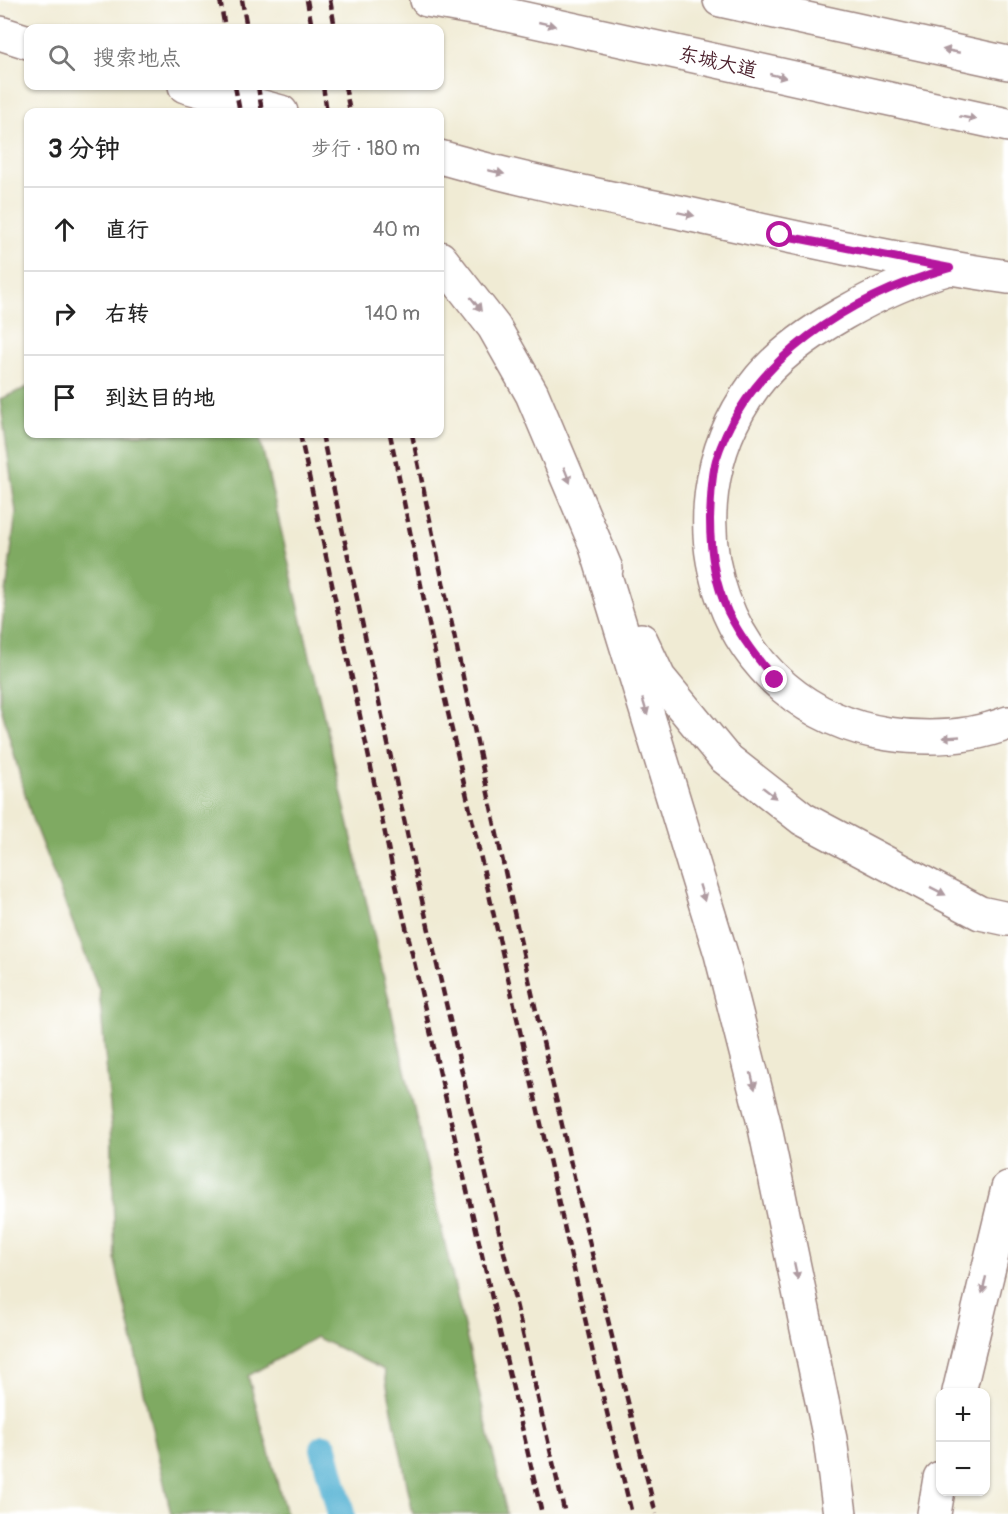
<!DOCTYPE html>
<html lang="zh">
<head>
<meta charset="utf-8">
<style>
  body { margin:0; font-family:Pangolin,"LXGW WenKai TC",sans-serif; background:#f2f2f2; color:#222 }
  .controls { position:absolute; right:18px; bottom:18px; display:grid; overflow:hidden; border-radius:12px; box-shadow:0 2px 4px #0004 }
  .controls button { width:54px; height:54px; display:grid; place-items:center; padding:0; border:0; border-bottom:2px solid #e0e0e0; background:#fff; color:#222; font:30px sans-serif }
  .stop { position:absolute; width:18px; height:18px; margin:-14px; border:4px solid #b5179e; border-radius:50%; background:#fff }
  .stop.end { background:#b5179e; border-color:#fff; box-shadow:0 2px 6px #0008 }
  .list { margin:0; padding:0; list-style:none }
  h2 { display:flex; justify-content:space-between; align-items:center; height:78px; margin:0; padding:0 24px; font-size:26px }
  h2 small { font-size:20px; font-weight:400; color:#767676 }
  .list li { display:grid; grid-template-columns:39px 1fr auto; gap:18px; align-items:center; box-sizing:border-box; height:84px; padding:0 24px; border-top:2px solid #e0e0e0 }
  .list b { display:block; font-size:22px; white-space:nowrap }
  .list em { font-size:20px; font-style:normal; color:#767676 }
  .icon { flex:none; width:33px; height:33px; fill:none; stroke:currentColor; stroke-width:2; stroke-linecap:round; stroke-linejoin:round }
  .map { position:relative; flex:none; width:1008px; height:1514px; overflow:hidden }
  .search { position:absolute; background:#fff; box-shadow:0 2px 4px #0004; left:24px; top:24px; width:420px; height:66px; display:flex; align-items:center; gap:15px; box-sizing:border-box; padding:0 21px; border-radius:12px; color:#767676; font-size:22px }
  .panel { position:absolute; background:#fff; box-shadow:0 2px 4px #0004; left:24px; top:108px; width:420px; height:330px; border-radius:12px }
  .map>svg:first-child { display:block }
</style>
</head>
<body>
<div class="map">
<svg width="1008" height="1514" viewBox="0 0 1008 1514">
  <rect width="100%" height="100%" fill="#fff"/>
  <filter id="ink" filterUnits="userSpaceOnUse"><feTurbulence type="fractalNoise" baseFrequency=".0167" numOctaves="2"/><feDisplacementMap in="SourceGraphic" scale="12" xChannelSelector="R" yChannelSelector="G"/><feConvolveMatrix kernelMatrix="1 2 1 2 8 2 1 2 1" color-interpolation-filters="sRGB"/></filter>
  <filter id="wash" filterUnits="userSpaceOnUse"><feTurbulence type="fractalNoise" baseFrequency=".008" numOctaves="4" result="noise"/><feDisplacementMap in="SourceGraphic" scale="24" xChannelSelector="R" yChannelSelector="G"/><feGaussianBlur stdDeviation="1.35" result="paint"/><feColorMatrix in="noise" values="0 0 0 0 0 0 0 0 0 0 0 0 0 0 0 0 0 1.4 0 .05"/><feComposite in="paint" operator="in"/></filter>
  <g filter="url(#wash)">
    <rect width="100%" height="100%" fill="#f0ebd4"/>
    <!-- forest -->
    <polygon fill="#7faa62" stroke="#646446" stroke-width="1.5" points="28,387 28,434 259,434 507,1514 413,1514 384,1370 316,1337 248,1376 286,1514 171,1514 115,1261 111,1117 99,990 32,819 0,704 0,642 16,512 0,399"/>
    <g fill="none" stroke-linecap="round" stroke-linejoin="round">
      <!-- canal -->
      <polyline stroke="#56b3d4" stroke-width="28" points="324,1448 341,1514"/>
    </g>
  </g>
  <g filter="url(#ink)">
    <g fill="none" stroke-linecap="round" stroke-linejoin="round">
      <defs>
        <g id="primary">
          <polyline points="427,0 489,11 1008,125"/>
          <polyline points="720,0 1008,63"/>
          <polyline points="0,33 28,42"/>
          <polyline points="185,86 281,112"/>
          <path d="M440,157C520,180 601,196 683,213C791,237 899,261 1008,277"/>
          <polyline points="440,258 494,327 532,394 606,569"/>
          <path d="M950,268C888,285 793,333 754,386C659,516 723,709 888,734C929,740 969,738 1008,723"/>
          <polyline points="597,550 721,954 764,1123 830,1439 840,1514"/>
          <polyline points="641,640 659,678 724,757 803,819 980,913 1008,919"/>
          <polyline points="959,1392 1008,1188"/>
          <polyline points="934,1514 940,1478"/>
        </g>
      </defs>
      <!-- primary casing -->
      <use href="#primary" stroke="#9d8580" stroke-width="36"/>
      <!-- primary -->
      <use href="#primary" stroke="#fff" stroke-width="33"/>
      <!-- rail -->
      <g stroke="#4a1f2b" stroke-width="4.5" stroke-dasharray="9 4.5" stroke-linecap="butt">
        <polyline points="220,0 225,28"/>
        <polyline points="242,0 247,28"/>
        <polyline points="307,0 312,28"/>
        <polyline points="330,0 335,28"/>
        <polyline points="235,86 240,112"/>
        <polyline points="258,86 262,112"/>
        <polyline points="323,86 327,112"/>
        <polyline points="345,86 350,112"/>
        <polyline points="300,434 393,871 542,1514"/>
        <polyline points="322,434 414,866 565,1514"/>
        <polyline points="390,434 439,673 598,1376 632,1514"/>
        <path d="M412,434C487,795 565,1156 656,1514"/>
      </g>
    </g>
    <!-- one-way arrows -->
    <defs><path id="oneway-solid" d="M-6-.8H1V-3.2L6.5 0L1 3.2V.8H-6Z" transform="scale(1.5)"/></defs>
    <g fill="#ae9aa0">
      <use href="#oneway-solid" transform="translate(547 24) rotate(13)"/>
      <use href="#oneway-solid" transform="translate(951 51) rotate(-169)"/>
      <use href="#oneway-solid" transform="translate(778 76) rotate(13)"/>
      <use href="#oneway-solid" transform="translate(968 118) rotate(11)"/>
      <use href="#oneway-solid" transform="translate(496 172) rotate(13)"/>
      <use href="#oneway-solid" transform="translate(686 214) rotate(12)"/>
      <use href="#oneway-solid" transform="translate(476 304) rotate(52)"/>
      <use href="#oneway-solid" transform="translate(567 475) rotate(68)"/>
      <use href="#oneway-solid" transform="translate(645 707) rotate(73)"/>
      <use href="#oneway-solid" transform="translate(951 737) rotate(177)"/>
      <use href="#oneway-solid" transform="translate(770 793) rotate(38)"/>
      <use href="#oneway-solid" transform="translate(938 891) rotate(27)"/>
      <use href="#oneway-solid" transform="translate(702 893) rotate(73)"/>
      <use href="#oneway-solid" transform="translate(753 1081) rotate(76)"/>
      <use href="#oneway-solid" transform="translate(796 1271) rotate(78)"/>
      <use href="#oneway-solid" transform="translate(984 1285) rotate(103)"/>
    </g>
  </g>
  <g fill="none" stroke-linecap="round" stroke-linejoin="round" filter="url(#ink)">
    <!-- route -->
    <path stroke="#b5179e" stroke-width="8" d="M775,680C757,658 741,638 728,612C715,584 710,550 710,519C711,500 711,478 716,460C748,359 852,295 950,268L780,235"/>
  </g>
  <g text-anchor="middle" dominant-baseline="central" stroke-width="4.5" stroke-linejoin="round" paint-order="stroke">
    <!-- street labels -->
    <g font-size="20" fill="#4a1f2b" stroke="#fff">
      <text transform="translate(718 62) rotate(13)">东城大道</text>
    </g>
  </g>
</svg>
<div class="controls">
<button>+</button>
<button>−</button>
</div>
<div class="stop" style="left:780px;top:235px"></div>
<div class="stop end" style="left:775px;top:680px"></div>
<div class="search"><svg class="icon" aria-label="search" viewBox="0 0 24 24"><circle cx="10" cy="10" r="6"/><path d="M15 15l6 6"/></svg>搜索地点</div>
<section class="panel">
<h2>3 分钟<small>步行 · 180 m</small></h2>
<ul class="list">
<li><svg class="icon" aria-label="ahead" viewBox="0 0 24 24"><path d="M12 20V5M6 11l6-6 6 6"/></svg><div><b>直行</b></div><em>40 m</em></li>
<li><svg class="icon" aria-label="right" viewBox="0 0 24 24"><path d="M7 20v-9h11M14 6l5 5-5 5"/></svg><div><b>右转</b></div><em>140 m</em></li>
<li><svg class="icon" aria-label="arrive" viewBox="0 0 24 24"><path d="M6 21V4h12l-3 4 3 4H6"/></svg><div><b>到达目的地</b></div></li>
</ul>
</section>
</div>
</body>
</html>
